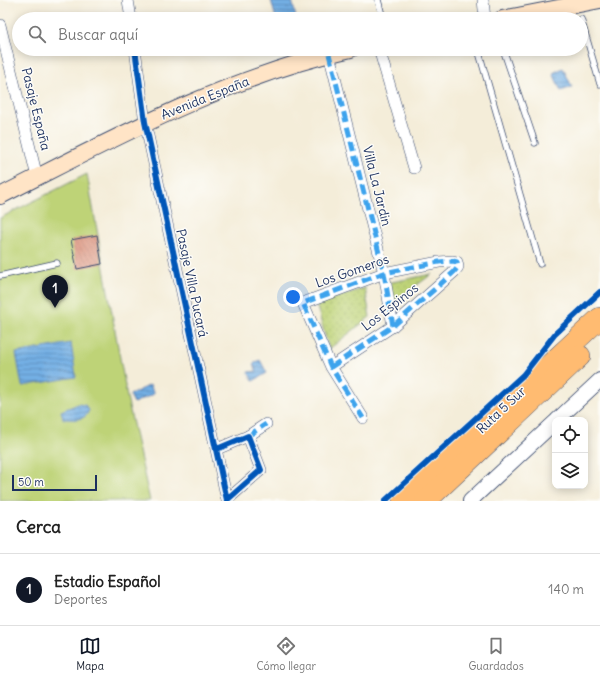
<!DOCTYPE html>
<html lang="es">
<head>
<meta charset="utf-8">
<style>
  body { margin:0; font-family:Delius,sans-serif; background:#f6f6f6; color:#222 }
  .controls { position:absolute; right:12px; bottom:12px; display:grid; overflow:hidden; border-radius:8px; box-shadow:0 2px 10px #0003 }
  .controls button { width:36px; height:36px; display:grid; place-items:center; padding:0; border:0; border-bottom:1px solid #e0e0e0; background:#fff; color:#222; font:20px sans-serif }
  .scale { position:absolute; left:12px; bottom:10px; width:85px; box-sizing:border-box; padding-left:4px; border:2px solid #1b2f5e; border-top:0; font-size:11px; line-height:14px; white-space:nowrap; color:#1b2f5e; -webkit-text-stroke:3px #fdfcf7; paint-order:stroke }
  .you { position:absolute; left:293px; top:297px; width:14px; height:14px; margin:-10px; border:3px solid #fff; border-radius:50%; background:#1a73e8; box-shadow:0 0 0 6px #1a73e833 }
  .badge { display:grid; place-items:center; width:26px; height:26px; border-radius:50%; background:#111827; color:#fff; font-size:13px; font-weight:700 }
  .pin { position:absolute; translate:-50% -33px; filter:drop-shadow(0 1px 2px #0008) }
  .pin::after { content:''; position:absolute; top:21px; width:14px; height:12px; background:inherit; clip-path:polygon(0 0,100% 0,50% 100%) }
  .list { margin:0; padding:0; list-style:none }
  h2 { display:flex; justify-content:space-between; align-items:center; height:52px; margin:0; padding:0 16px; font-size:17px }
  h2 small { font-size:13px; font-weight:400; color:#767676 }
  .list li { display:grid; grid-template-columns:26px 1fr auto; gap:12px; align-items:center; box-sizing:border-box; height:72px; padding:0 16px; border-top:1px solid #e0e0e0 }
  .list b { display:block; font-size:15px; white-space:nowrap }
  .list p { margin:0; font-size:13px; white-space:nowrap; color:#767676 }
  .list em { font-size:13px; font-style:normal; color:#767676 }
  .icon { flex:none; width:22px; height:22px; fill:none; stroke:currentColor; stroke-width:2; stroke-linecap:round; stroke-linejoin:round }
  .map { position:relative; flex:none; width:600px; height:501px; overflow:hidden }
  .search { position:absolute; background:#fff; box-shadow:0 2px 10px #0003; left:12px; right:12px; top:12px; height:44px; display:flex; align-items:center; gap:10px; box-sizing:border-box; padding:0 14px; border-radius:22px; color:#767676; font-size:15px }
  .sheet { height:124px; background:#fff }
  nav { display:flex; justify-content:space-around; align-items:center; box-sizing:border-box; height:56px; border-top:1px solid #e0e0e0; background:#fff; font-size:11px; color:#767676 }
  nav a { display:grid; justify-items:center; gap:2px }
  nav .on { color:#111827 }
  .map>svg:first-child { display:block }
</style>
</head>
<body>
<div class="map">
<svg width="600" height="501" viewBox="0 0 600 501">
  <defs>
    <pattern id="grass-dots" width="8" height="8" patternUnits="userSpaceOnUse"><rect width="8" height="8" fill="#bed377"/><path d="M2 2h.1M6 6h.1" fill="none" stroke="#a3b569" stroke-width="1.8" stroke-linecap="round"/></pattern>
    <pattern id="water-rules" width="6" height="5" patternUnits="userSpaceOnUse"><rect width="6" height="5" fill="#73afe4"/><path d="M0 2.5h6" fill="none" stroke="#5e8fbc"/></pattern>
    <pattern id="building-back-hatch" width="6" height="6" patternUnits="userSpaceOnUse"><rect width="6" height="6" fill="#db917b"/><path d="M-1 5l2 2M0 0l6 6M5-1l2 2" fill="none" stroke="#b17768"/></pattern>
  </defs>
  <rect width="100%" height="100%" fill="#fdfcf7"/>
  <filter id="ink" filterUnits="userSpaceOnUse"><feTurbulence type="fractalNoise" baseFrequency=".025" numOctaves="2"/><feDisplacementMap in="SourceGraphic" scale="8" xChannelSelector="R" yChannelSelector="G"/><feConvolveMatrix kernelMatrix="1 2 1 2 8 2 1 2 1" color-interpolation-filters="sRGB"/></filter>
  <filter id="wash" filterUnits="userSpaceOnUse"><feTurbulence type="fractalNoise" baseFrequency=".012" numOctaves="4" result="noise"/><feDisplacementMap in="SourceGraphic" scale="16" xChannelSelector="R" yChannelSelector="G"/><feGaussianBlur stdDeviation="0.9" result="paint"/><feColorMatrix in="noise" values="0 0 0 0 0 0 0 0 0 0 0 0 0 0 0 0 0 1.4 0 .05"/><feComposite in="paint" operator="in"/></filter>
  <g filter="url(#wash)">
    <rect width="100%" height="100%" fill="#f4edd9"/>
    <!-- grass -->
    <g fill="url(#grass-dots)" stroke="#6c816a">
      <polygon points="432,274 386,308 382,284"/>
      <polygon points="365,288 370,317 329,349 316,304"/>
    </g>
    <!-- pitch -->
    <polygon fill="#bed377" stroke="#6c816a" points="87,174 127,397 150,501 0,501 0,218"/>
    <!-- water -->
    <g fill="url(#water-rules)" stroke="#476fa1">
      <polygon points="271,0 292,0 296,18 276,19"/>
      <polygon points="563,68 572,87 561,91 553,73"/>
      <polygon points="71,343 76,377 22,386 16,353"/>
      <polygon points="260,360 267,373 253,381 248,372 257,371 253,364"/>
      <polygon points="150,385 154,394 134,403 130,395"/>
      <path d="M78,404L85,405L89,410C85,422 74,419 63,419L61,411Z"/>
    </g>
    <g id="blocks">
      <!-- building -->
      <polygon fill="url(#building-back-hatch)" points="97,235 102,264 77,269 71,240"/>
    </g>
  </g>
  <g filter="url(#ink)">
    <use href="#blocks" fill-opacity="0" stroke="#3c4c70" stroke-width="1"/>
    <g fill="none" stroke-linecap="round" stroke-linejoin="round">
      <defs>
        <g id="service">
          <polyline points="378,0 383,19"/>
          <polyline points="581,19 600,84"/>
          <polyline points="478,49 540,264"/>
          <polyline points="503,49 535,143"/>
          <polyline points="0,276 57,263"/>
        </g>
        <g id="minor">
          <polyline points="128,0 131,19"/>
          <polyline points="483,0 485,19"/>
          <polyline points="0,25 37,177"/>
          <polyline points="135,49 145,122 227,500 261,470 248,436 217,449"/>
          <polyline points="379,49 414,168"/>
          <polyline points="329,54 384,273 393,326"/>
          <polyline points="331,367 393,326 454,272 458,267 457,262 453,261 439,262 384,273 303,303 331,367 363,418"/>
          <polyline points="248,436 266,424"/>
        </g>
        <g id="tertiary">
          <polyline points="557,420 600,380"/>
          <polyline points="470,501 555,422"/>
        </g>
        <g id="secondary">
          <polyline points="502,19 600,0"/>
          <path d="M0,196C113,139 226,77 351,49"/>
        </g>
        <g id="motorway">
          <polyline points="403,501 600,318"/>
          <polyline points="426,501 580,356"/>
        </g>
      </defs>
      <!-- service casing -->
      <use href="#service" stroke="#3c4c70" stroke-width="7"/>
      <!-- minor casing -->
      <use href="#minor" stroke="#3c4c70" stroke-width="12"/>
      <!-- tertiary casing -->
      <use href="#tertiary" stroke="#3c4c70" stroke-width="16"/>
      <!-- secondary casing -->
      <use href="#secondary" stroke="#3c4c70" stroke-width="18"/>
      <!-- motorway casing -->
      <use href="#motorway" stroke="#3c4c70" stroke-width="22"/>
      <!-- service -->
      <use href="#service" stroke="#fff" stroke-width="5.5"/>
      <!-- minor -->
      <use href="#minor" stroke="#fff" stroke-width="11"/>
      <!-- tertiary -->
      <use href="#tertiary" stroke="#fff" stroke-width="14"/>
      <!-- secondary -->
      <use href="#secondary" stroke="#ffe4c6" stroke-width="16"/>
      <!-- motorway -->
      <use href="#motorway" stroke="#ffbb71" stroke-width="21"/>
      <!-- quiet -->
      <g stroke="#3da3ed" stroke-width="5" stroke-dasharray="10 5" stroke-linecap="butt">
        <polyline points="329,54 384,273 393,326"/>
        <polyline points="331,367 393,326 454,272 458,267 457,262 453,261 439,262 384,273 303,303 331,367 363,418"/>
        <polyline points="248,436 266,424"/>
      </g>
      <defs>
        <g id="cycleway">
          <polyline points="135,49 145,122 227,500 261,470 248,436 217,449"/>
          <polyline points="385,501 523,375 555,334 600,292"/>
        </g>
      </defs>
      <!-- cycleway casing -->
      <use href="#cycleway" stroke="#fdfcf7" stroke-width="8"/>
      <!-- cycleway -->
      <use href="#cycleway" stroke="#0057b8" stroke-width="6"/>
    </g>
  </g>
  <g text-anchor="middle" dominant-baseline="central" stroke-width="3" stroke-linejoin="round" paint-order="stroke">
    <!-- street labels -->
    <g font-size="13" fill="#1b2f5e" stroke="#fdfcf7">
      <text transform="translate(205 98) rotate(-22)">Avenida España</text>
      <text transform="translate(36 109) rotate(76)">Pasaje España</text>
      <text transform="translate(377 186) rotate(76)">Villa La Jardin</text>
      <text transform="translate(352 271) rotate(-19)">Los Gomeros</text>
      <text transform="translate(192 283) rotate(78)">Pasaje Villa Pucará</text>
      <text transform="translate(390 307) rotate(-38)">Los Espinos</text>
      <text transform="translate(501 410) rotate(-43)">Ruta 5 Sur</text>
    </g>
  </g>
</svg>
<div class="controls">
<button><svg class="icon" aria-label="locate" viewBox="0 0 24 24"><circle cx="12" cy="12" r="6"/><path d="M12 2v4M12 18v4M2 12h4M18 12h4"/></svg></button>
<button><svg class="icon" aria-label="layers" viewBox="0 0 24 24"><path d="M12 4l9 5-9 5-9-5zM3 14l9 5 9-5"/></svg></button>
</div>
<div class="scale">50 m</div>
<div class="you"></div>
<div class="pin badge" style="left:55px;top:308px">1</div>
<div class="search"><svg class="icon" aria-label="search" viewBox="0 0 24 24"><circle cx="10" cy="10" r="6"/><path d="M15 15l6 6"/></svg>Buscar aquí</div>
</div>
<section class="sheet">
<h2>Cerca<small></small></h2>
<ul class="list">
<li><span class="badge">1</span><div><b>Estadio Español</b><p>Deportes</p></div><em>140 m</em></li>
</ul>
</section>
<nav>
<a class="on"><svg class="icon" aria-label="map" viewBox="0 0 24 24"><path d="M3 6l6-2 6 2 6-2v14l-6 2-6-2-6 2zM9 4v14M15 6v14"/></svg>Mapa</a>
<a><svg class="icon" aria-label="directions" viewBox="0 0 24 24"><path d="M12 3l9 9-9 9-9-9zM9 14v-3h6M13 9l2 2-2 2"/></svg>Cómo llegar</a>
<a><svg class="icon" aria-label="saved" viewBox="0 0 24 24"><path d="M7 4h10v16l-5-4-5 4z"/></svg>Guardados</a>
</nav>
</body>
</html>
